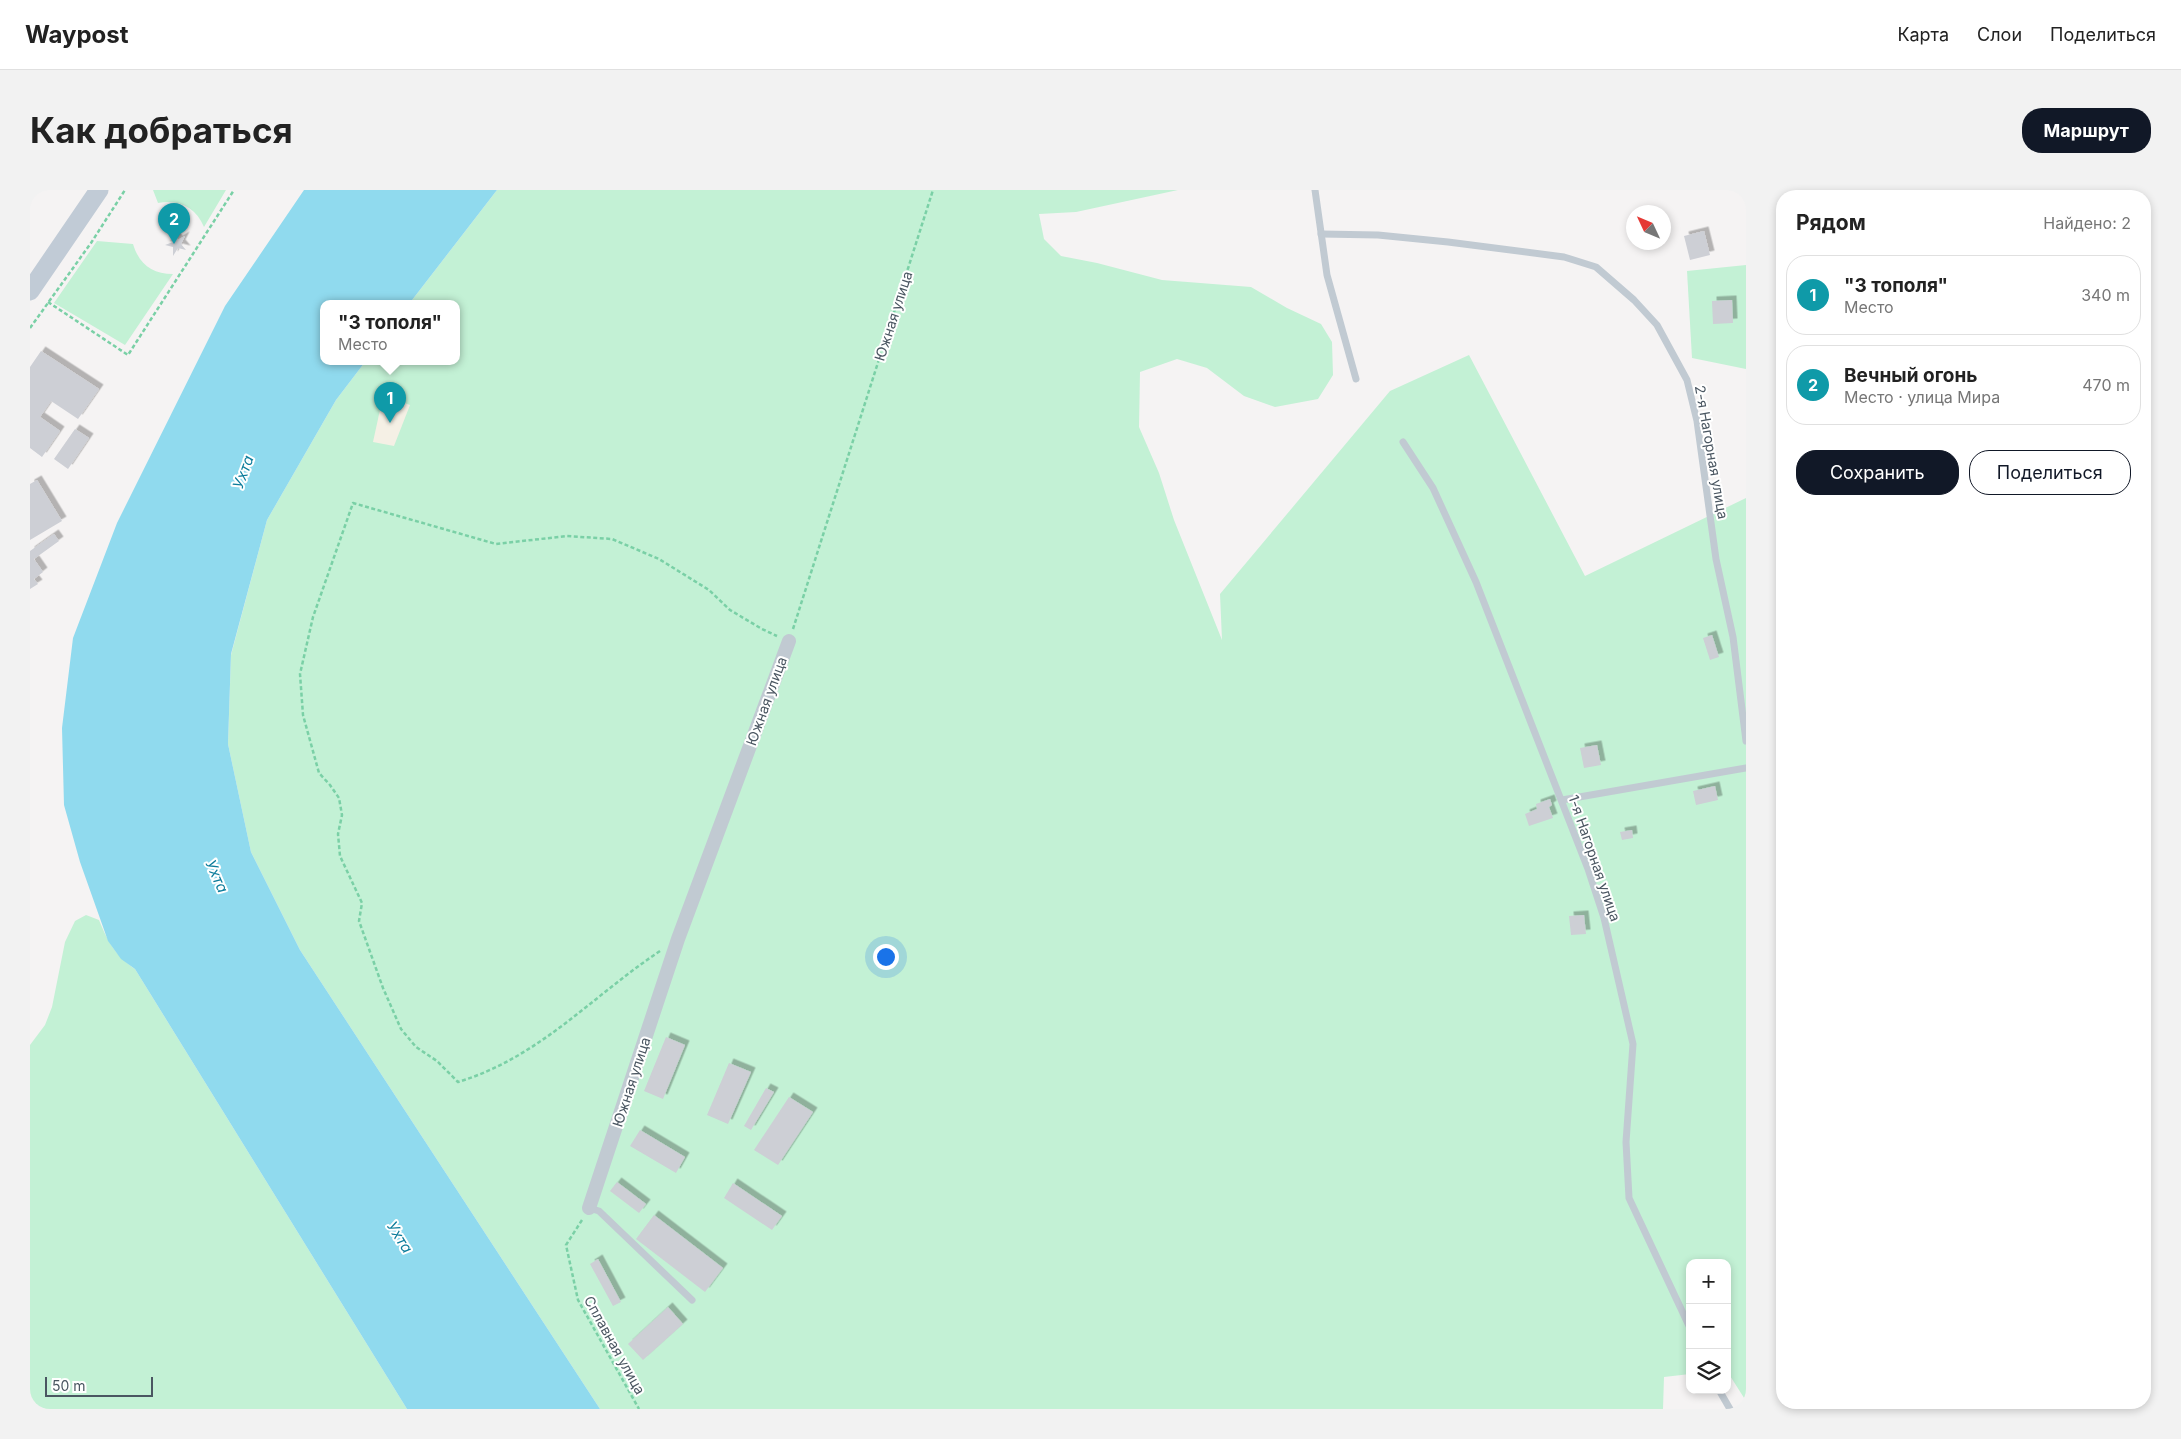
<!DOCTYPE html>
<html lang="ru">
<head>
<meta charset="utf-8">
<style>
  body { margin:0; font-family:Inter,sans-serif; background:#f2f2f2; color:#222 }
  .controls { position:absolute; right:15px; bottom:15px; display:grid; overflow:hidden; border-radius:10px; box-shadow:0 2px 8px #0003 }
  .controls button { width:45px; height:45px; display:grid; place-items:center; padding:0; border:0; border-bottom:1px solid #e0e0e0; background:#fff; color:#222; font:25px sans-serif }
  .compass { position:absolute; left:1596px; top:15px; width:45px; height:45px; border-radius:50%; background:#fff; box-shadow:0 2px 8px #0003; rotate:314deg }
  .scale { position:absolute; left:15px; bottom:12px; width:108px; box-sizing:border-box; padding-left:5px; border:2px solid #4a5661; border-top:0; font-size:14px; line-height:18px; white-space:nowrap; color:#4a5661; -webkit-text-stroke:4px #fff; paint-order:stroke }
  .you { position:absolute; left:855px; top:766px; width:18px; height:18px; margin:-12px; border:4px solid #fff; border-radius:50%; background:#1a73e8; box-shadow:0 0 0 8px #1a73e833 }
  .badge { display:grid; place-items:center; width:32px; height:32px; border-radius:50%; background:#111827; color:#fff; font-size:16px; font-weight:700 }
  .pin { position:absolute; translate:-50% -41px; filter:drop-shadow(0 1px 2px #0008) }
  .pin::after { content:''; position:absolute; top:26px; width:18px; height:15px; background:inherit; clip-path:polygon(0 0,100% 0,50% 100%) }
  .popup { position:absolute; left:290px; top:110px; width:140px; height:65px; box-sizing:border-box; display:grid; place-content:center; border-radius:10px; background:#fff; filter:drop-shadow(0 1px 4px #0005); font-size:16px; white-space:nowrap; color:#767676 }
  .popup b { font-size:19px; color:#222 }
  .popup::after { content:''; position:absolute; left:50%; top:100%; margin-left:-10px; border:10px solid transparent; border-top-color:#fff }
  .list { margin:0; padding:0; list-style:none }
  h2 { display:flex; justify-content:space-between; align-items:center; height:65px; margin:0; padding:0 20px; font-size:21px }
  h2 small { font-size:16px; font-weight:400; color:#767676 }
  .list li { display:grid; grid-template-columns:32px 1fr auto; gap:15px; align-items:center; box-sizing:border-box; height:80px; margin:0 10px 10px; padding:0 10px; border:1px solid #e0e0e0; border-radius:20px }
  .list b { display:block; font-size:19px; white-space:nowrap }
  .list p { margin:0; font-size:16px; white-space:nowrap; color:#767676 }
  .list em { font-size:16px; font-style:normal; color:#767676 }
  .actions { display:flex; gap:10px; padding:15px 20px }
  .actions a { flex:1; padding:11px 0; border:1px solid #111827; border-radius:20px; text-align:center; font-size:18px; color:#111827 }
  .actions .main { background:#111827; color:#fff }
  .icon { flex:none; width:28px; height:28px; fill:none; stroke:currentColor; stroke-width:2; stroke-linecap:round; stroke-linejoin:round }
  .map { position:relative; flex:none; width:1716px; height:1219px; overflow:hidden; border-radius:20px }
  header { display:flex; align-items:center; gap:30px; box-sizing:border-box; height:70px; padding:0 25px; background:#fff; border-bottom:1px solid #e0e0e0 }
  header strong { font-size:24px }
  nav { display:flex; gap:28px; margin-inline-start:auto; font-size:18px }
  .intro { display:flex; align-items:center; justify-content:space-between; box-sizing:border-box; height:120px; padding:0 30px }
  h1 { margin:0; font-size:35px }
  .button { padding:12px 22px; border-radius:20px; background:#111827; color:#fff; font-size:18px; font-weight:700 }
  main { display:flex; gap:30px; padding:0 30px }
  aside { flex:1; background:#fff; border-radius:20px; box-shadow:0 2px 8px #0003 }
  .map>svg:first-child { display:block }
</style>
</head>
<body>
<header>
<strong>Waypost</strong>
<nav><a>Карта</a><a>Слои</a><a>Поделиться</a></nav>
</header>
<div class="intro"><h1>Как добраться</h1><a class="button">Маршрут</a></div>
<main>
<div class="map">
<svg width="1716" height="1219" viewBox="0 0 1716 1219">
  <defs>
    <filter id="shadow"><feDropShadow dx="4.5" dy="-4.5" stdDeviation="0" flood-color="#0004"/></filter>
  </defs>
  <rect width="100%" height="100%" fill="#f5f3f3"/>
  <!-- green -->
  <g fill="#c3f1d5">
    <path d="M123,0H196L174,37C166,17 148,9 128,13Z"/>
    <polygon points="467,0 1148,0 1046,22 1009,24 1014,49 1031,66 1067,73 1132,90 1221,97 1257,118 1291,134 1302,152 1303,185 1288,209 1245,217 1214,206 1177,178 1147,169 1110,182 1109,237 1129,283 1144,330 1192,450 1190,404 1360,201 1439,165 1555,386 1716,308 1716,1211 1697,1181 1697,1073 1660,1073 1660,1184 1634,1187 1633,1219 570,1219 270,760 221,662 198,554 201,465 237,330 306,210 335,172 426,172 426,114 379,114"/>
    <path d="M67,51L103,54C109,74 122,84 143,84L95,155L24,113Z"/>
    <polygon points="1716,75 1716,179 1662,168 1657,81"/>
    <path d="M56,725L69,730C78,752 85,765 105,779L377,1219H0V855L15,835L22,817L35,752L45,731Z"/>
  </g>
  <!-- sand -->
  <polygon fill="#f5f0e5" points="353,206 380,215 364,256 343,252"/>
  <!-- water -->
  <polygon fill="#90daee" points="274,0 467,0 379,114 294,114 294,172 335,172 306,210 237,330 201,464 198,554 221,662 270,760 570,1219 377,1219 105,779 91,769 78,751 50,672 34,615 32,538 43,448 87,333 195,116"/>
  <!-- building -->
  <g fill="#cdcfd5" filter="url(#shadow)">
    <polygon points="1674,41 1680,65 1660,70 1654,46"/>
    <polygon points="143,43 148,50 155,46 151,54 156,60 148,58 143,66 143,57 135,55 143,52"/>
    <polygon points="1702,110 1703,133 1683,134 1682,111"/>
    <polygon points="11,161 69,199 48,229 21,211 10,227 30,241 12,267 0,258 0,177"/>
    <polygon points="45,239 59,248 38,279 24,269"/>
    <polygon points="7,290 32,331 0,350 0,294"/>
    <polygon points="24,344 29,351 4,369 13,382 4,389 8,394 0,399 0,361"/>
    <polygon points="1682,445 1689,467 1680,470 1673,448"/>
    <polygon points="1567,555 1571,575 1554,578 1550,558"/>
    <polygon points="1685,596 1688,610 1666,615 1663,601"/>
    <polygon points="1520,609 1522,615 1519,617 1523,628 1499,636 1495,624 1507,619 1506,614"/>
    <polygon points="1602,640 1603,648 1592,650 1590,642"/>
    <polygon points="1554,725 1556,744 1541,745 1539,726"/>
    <polygon points="636,847 655,855 633,909 614,901"/>
    <polygon points="699,873 721,882 698,934 677,925"/>
    <polygon points="736,898 744,902 721,940 714,936"/>
    <polygon points="759,907 783,922 748,975 724,960"/>
    <polygon points="610,940 655,967 646,983 600,956"/>
    <polygon points="587,992 616,1014 609,1023 580,1001"/>
    <polygon points="703,993 752,1026 742,1040 694,1008"/>
    <polygon points="624,1025 693,1078 675,1102 606,1049"/>
    <polygon points="568,1069 591,1112 583,1116 560,1074"/>
    <polygon points="638,1117 653,1134 613,1170 598,1154"/>
  </g>
  <g fill="none" stroke-linecap="round" stroke-linejoin="round">
    <!-- path -->
    <g stroke="#7ad0a6" stroke-width="2.5" stroke-dasharray="4 2.5" stroke-linecap="butt">
      <polyline points="18,112 98,165 204,0"/>
      <polyline points="0,138 61,53 95,0"/>
      <polyline points="763,439 903,0"/>
      <path d="M630,761C561,807 510,867 428,892L407,871L386,857L371,839L353,798L329,731L332,713L310,666L308,644L312,625L309,608L300,595L289,583L273,525L270,484L283,427L323,313L466,354L537,346L582,349L629,369L679,400L700,420L732,439L747,446"/>
      <polyline points="552,1030 536,1055 548,1110 609,1219"/>
    </g>
    <!-- lane -->
    <g stroke="#c1cad2" stroke-width="7">
      <polyline points="1285,0 1297,85 1326,189"/>
      <polyline points="1291,44 1348,45 1418,52 1534,67 1566,77 1604,110 1627,135 1657,190 1667,231 1686,369 1703,447 1716,551"/>
      <polyline points="1373,252 1403,298 1446,392 1558,679 1574,728 1603,854 1596,952 1599,1008 1660,1138"/>
      <polyline points="1532,610 1716,578"/>
      <polyline points="559,1018 569,1021 662,1110"/>
      <polyline points="1689,1200 1700,1219"/>
    </g>
    <!-- street -->
    <polyline stroke="#c1cad2" stroke-width="14" points="559,1018 648,749 759,451"/>
    <!-- secondary -->
    <polyline stroke="#c1cbd6" stroke-width="19" points="0,101 69,0"/>
  </g>
  <g text-anchor="middle" dominant-baseline="central" stroke-width="4" stroke-linejoin="round" paint-order="stroke">
    <!-- street labels -->
    <g font-size="14" fill="#4a5661" stroke="#fff">
      <text transform="translate(863 126) rotate(-72)">Южная улица</text>
      <text transform="translate(1682 262) rotate(80)">2-я Нагорная улица</text>
      <text transform="translate(736 511) rotate(-70)">Южная улица</text>
      <text transform="translate(1565 668) rotate(71)">1-я Нагорная улица</text>
      <text transform="translate(601 892) rotate(-72)">Южная улица</text>
      <text transform="translate(585 1155) rotate(61)">Сплавная улица</text>
    </g>
    <!-- water labels -->
    <g font-size="15" font-style="italic" fill="#0c7c9b" stroke="#fff">
      <text transform="translate(213 282) rotate(-70)">Ухта</text>
      <text transform="translate(187 686) rotate(66)">Ухта</text>
      <text transform="translate(370 1047) rotate(58)">Ухта</text>
    </g>
  </g>
</svg>
<div class="controls">
<button>+</button>
<button>−</button>
<button><svg class="icon" aria-label="layers" viewBox="0 0 24 24"><path d="M12 4l9 5-9 5-9-5zM3 14l9 5 9-5"/></svg></button>
</div>
<svg class="compass" viewBox="-18 -18 36 36"><path d="M0-13l5 13h-10z" fill="#e53935"/><path d="M0 13l5-13h-10z" fill="#767676"/></svg>
<div class="scale">50 m</div>
<div class="you"></div>
<div class="pin badge" style="left:360px;top:233px;background:#0f9aa8">1</div>
<div class="popup"><b>&quot;3 тополя&quot;</b>Место</div>
<div class="pin badge" style="left:144px;top:54px;background:#0f9aa8">2</div>
</div>
<aside>
<h2>Рядом<small>Найдено: 2</small></h2>
<ul class="list">
<li><span class="badge" style="background:#0f9aa8">1</span><div><b>&quot;3 тополя&quot;</b><p>Место</p></div><em>340 m</em></li>
<li><span class="badge" style="background:#0f9aa8">2</span><div><b>Вечный огонь</b><p>Место · улица Мира</p></div><em>470 m</em></li>
</ul>
<div class="actions"><a class="main">Сохранить</a><a>Поделиться</a></div>
</aside>
</main>
</body>
</html>
